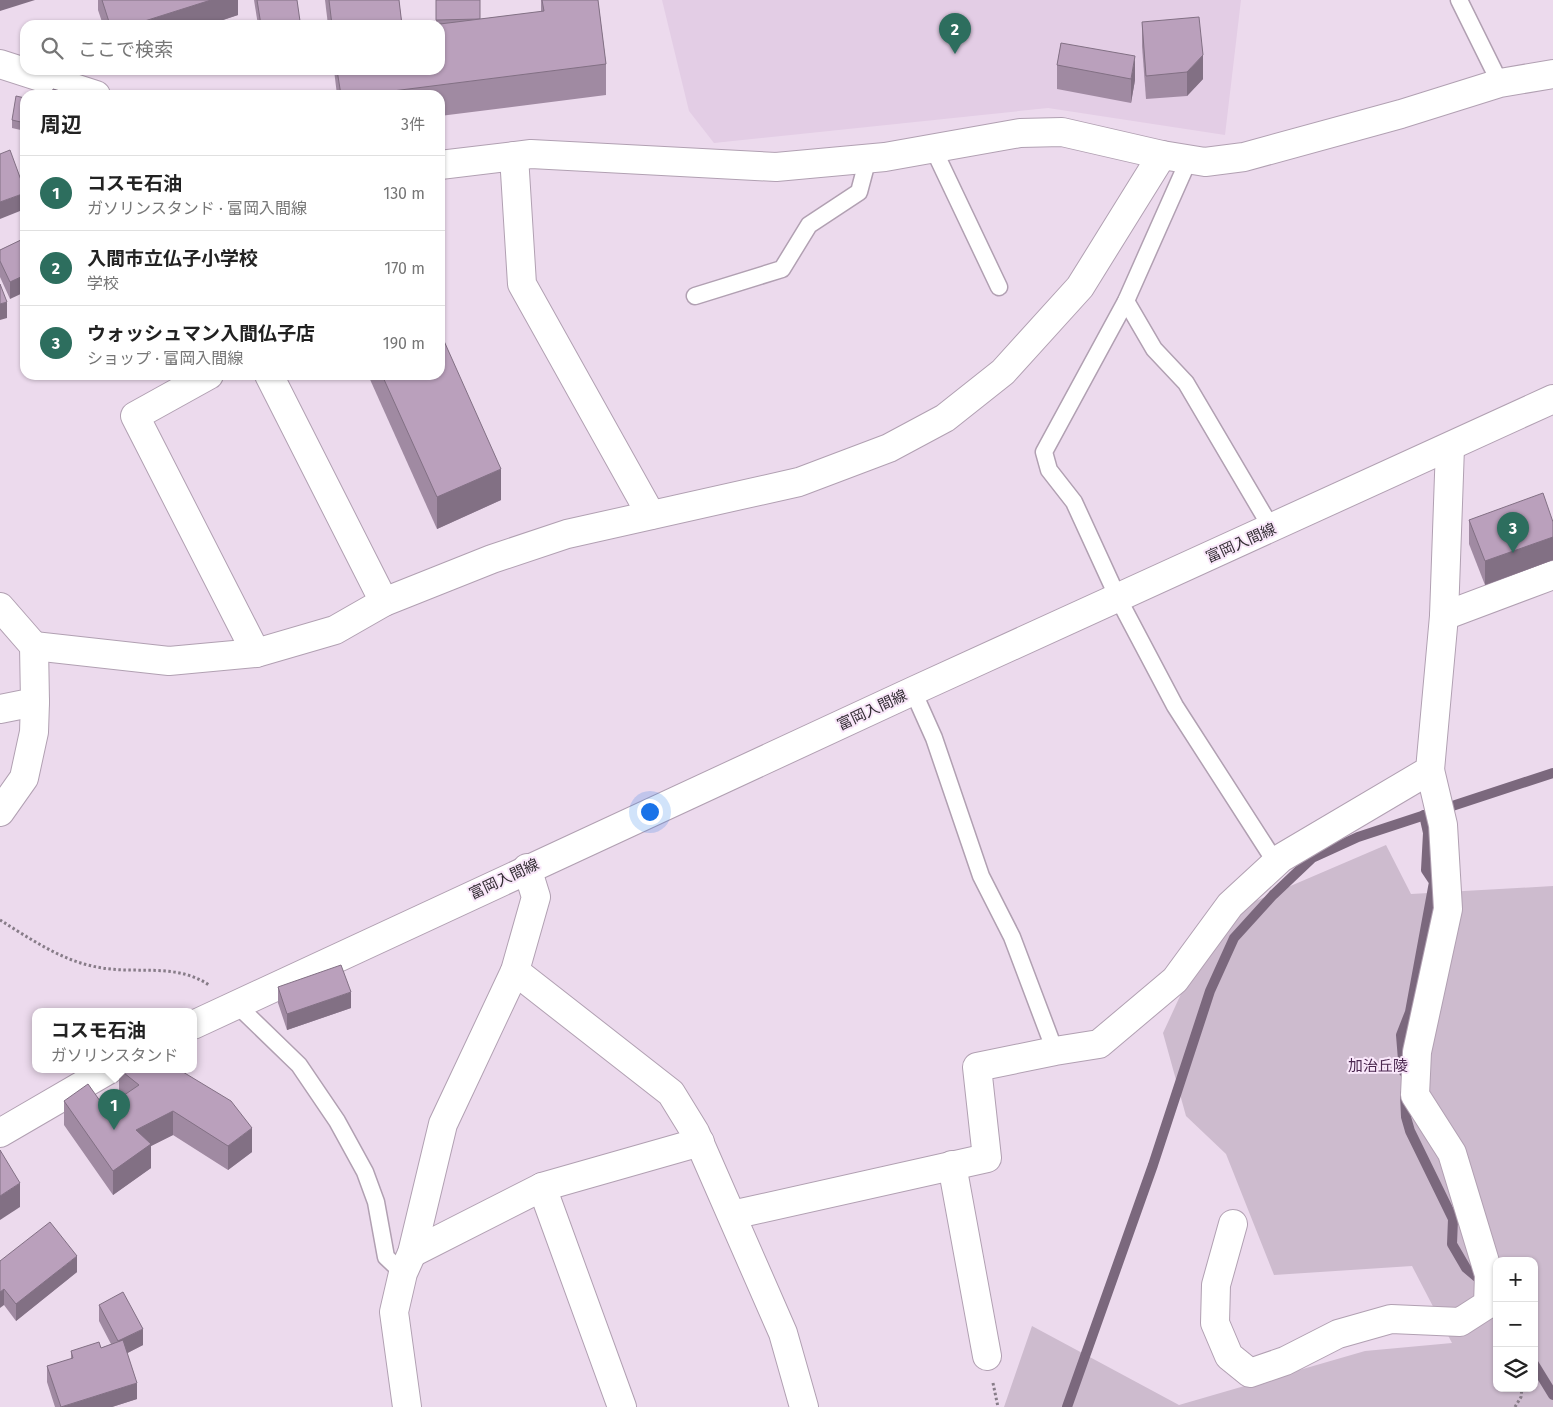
<!DOCTYPE html>
<html lang="ja">
<head>
<meta charset="utf-8">
<style>
  body { margin:0; font-family:"Fira Sans","Noto Sans JP",sans-serif; background:#f6f6f6; color:#222 }
  .controls { position:absolute; right:15px; bottom:15px; display:grid; overflow:hidden; border-radius:10px; box-shadow:0 1px 4px #0004 }
  .controls button { width:45px; height:45px; display:grid; place-items:center; padding:0; border:0; border-bottom:1px solid #e0e0e0; background:#fff; color:#222; font:25px sans-serif }
  .you { position:absolute; left:649px; top:811px; width:18px; height:18px; margin:-12px; border:4px solid #fff; border-radius:50%; background:#1a73e8; box-shadow:0 0 0 8px #1a73e833 }
  .badge { display:grid; place-items:center; width:32px; height:32px; border-radius:50%; background:#2d6e5e; color:#fff; font-size:16px; font-weight:700 }
  .pin { position:absolute; translate:-50% -41px; filter:drop-shadow(0 1px 2px #0008) }
  .pin::after { content:''; position:absolute; top:26px; width:18px; height:15px; background:inherit; clip-path:polygon(0 0,100% 0,50% 100%) }
  .popup { position:absolute; left:32px; top:1008px; width:165px; height:65px; box-sizing:border-box; display:grid; place-content:center; border-radius:10px; background:#fff; filter:drop-shadow(0 1px 4px #0005); font-size:16px; white-space:nowrap; color:#767676 }
  .popup b { font-size:19px; color:#222 }
  .popup::after { content:''; position:absolute; left:50%; top:100%; margin-left:-10px; border:10px solid transparent; border-top-color:#fff }
  .list { margin:0; padding:0; list-style:none }
  h2 { display:flex; justify-content:space-between; align-items:center; height:65px; margin:0; padding:0 20px; font-size:21px }
  h2 small { font-size:16px; font-weight:400; color:#767676 }
  .list li { display:grid; grid-template-columns:32px 1fr auto; gap:15px; align-items:center; box-sizing:border-box; height:75px; padding:0 20px; border-top:1px solid #e0e0e0 }
  .list b { display:block; font-size:19px; white-space:nowrap }
  .list p { margin:0; font-size:16px; white-space:nowrap; color:#767676 }
  .list em { font-size:16px; font-style:normal; color:#767676 }
  .icon { flex:none; width:28px; height:28px; fill:none; stroke:currentColor; stroke-width:2; stroke-linecap:round; stroke-linejoin:round }
  .map { position:relative; flex:none; width:1553px; height:1407px; overflow:hidden }
  .search { position:absolute; background:#fff; box-shadow:0 1px 4px #0004; left:20px; top:20px; width:425px; height:55px; display:flex; align-items:center; gap:12px; box-sizing:border-box; padding:0 18px; border-radius:15px; color:#767676; font-size:19px }
  .panel { position:absolute; background:#fff; box-shadow:0 1px 4px #0004; left:20px; top:90px; width:425px; height:290px; border-radius:15px }
  .map>svg:first-child { display:block }
</style>
</head>
<body>
<div class="map">
<svg width="1553" height="1407" viewBox="0 0 1553 1407">
  <rect width="100%" height="100%" fill="#ecdaed"/>
  <!-- built -->
  <polygon fill="#e3cde5" points="662,0 1241,0 1225,135 1048,108 714,143 689,111"/>
  <!-- green -->
  <path fill="#cdbbce" fill-rule="evenodd" d="M1386,845L1411,894L1553,886V1407H1004L1032,1326L1179,1405L1365,1351L1452,1343L1412,1266L1274,1275L1226,1154L1186,1116L1163,1033L1216,918ZM1497,1261H1534V1388H1497Z"/>
  <g fill="none" stroke-linecap="round" stroke-linejoin="round">
    <!-- stream -->
    <g stroke="#7b687d" stroke-width="10">
      <polyline points="1404,1072 1401,1035 1410,1012 1434,882 1426,870 1428,833 1424,815"/>
      <polyline points="1405,1094 1406,1117 1410,1131 1453,1219 1452,1244 1466,1268 1485,1284"/>
      <polyline points="1534,1364 1553,1395"/>
      <polyline points="1067,1407 1153,1165 1210,991 1234,938 1273,895 1312,858 1358,837 1553,773"/>
    </g>
    <defs>
      <g id="lane">
        <polyline points="1459,0 1500,83"/>
        <polyline points="933,148 999,287"/>
        <polyline points="1189,159 1126,301 1044,452 1049,470 1074,502 1118,598 1175,706 1276,863"/>
        <polyline points="695,296 782,269 809,225 859,192 868,158"/>
        <polyline points="1126,301 1154,349 1186,383 1272,529"/>
        <polyline points="913,691 934,738 981,876 1012,937 1055,1051"/>
        <polyline points="236,1004 299,1065 337,1121 365,1172 376,1202 386,1257 403,1273"/>
      </g>
      <g id="street">
        <polyline points="0,64 96,95"/>
        <polyline points="514,156 522,284 651,515"/>
        <polyline points="440,165 531,154 776,167 885,157 1020,133 1062,132 1162,155 1205,162 1244,157 1401,114 1500,83 1553,74"/>
        <polyline points="209,375 135,416 256,653"/>
        <polyline points="269,375 384,602"/>
        <polyline points="0,607 34,646 35,702 0,709"/>
        <polyline points="1444,616 1553,575"/>
        <polyline points="34,646 169,661 256,653 335,630 384,602 492,559 567,534 799,482 889,448 945,418 1003,372 1080,287 1162,155"/>
        <polyline points="0,812 24,778 34,732 35,702"/>
        <polyline points="515,971 671,1093 695,1132 783,1333 804,1407"/>
        <polyline points="952,1165 987,1356"/>
        <polyline points="542,1187 622,1407"/>
        <polyline points="732,1215 987,1158 977,1067 1055,1051 1099,1044 1175,980 1230,905 1281,858 1430,770 1444,616 1450,447"/>
        <polyline points="1233,1224 1216,1285 1215,1323 1229,1356 1250,1373 1285,1361 1338,1334 1391,1319 1460,1322 1488,1304 1489,1275 1452,1153 1415,1095 1417,1052 1448,909 1443,825 1430,770"/>
        <polyline points="412,1253 542,1187 700,1142"/>
        <polyline points="407,1407 394,1312 403,1273 412,1253 443,1124 515,971 536,897 527,868"/>
      </g>
      <g id="secondary">
        <polyline points="193,1025 913,691 1553,399"/>
        <polyline points="0,1133 110,1069"/>
      </g>
    </defs>
    <!-- lane casing -->
    <use href="#lane" stroke="#b1a0b2" stroke-width="19"/>
    <!-- street casing -->
    <use href="#street" stroke="#b1a0b2" stroke-width="30"/>
    <!-- secondary casing -->
    <use href="#secondary" stroke="#b1a0b2" stroke-width="30"/>
    <!-- path -->
    <g stroke="#877c88" stroke-width="3" stroke-dasharray="2.5 2.5" stroke-linecap="butt">
      <path d="M0,920C29,938 62,961 97,967C135,975 175,962 209,985"/>
      <polyline points="993,1383 998,1407"/>
      <polyline points="1515,1407 1521,1397 1522,1388"/>
    </g>
    <!-- lane -->
    <use href="#lane" stroke="#fff" stroke-width="16"/>
    <!-- street -->
    <use href="#street" stroke="#fff" stroke-width="28"/>
    <!-- secondary -->
    <use href="#secondary" stroke="#fff" stroke-width="28"/>
  </g>
  <!-- wall -->
  <g fill="#a08aa2">
    <polygon points="98,0 238,0 238,15 208,25 103,25 98,10"/>
    <polygon points="254,0 297,0 300,25 258,25"/>
    <polygon points="325,0 399,0 402,25 328,25"/>
    <polygon points="436,0 480,19 541,12 541,0 598,0 606,64 606,95 440,116 440,95 337,95 334,70 440,70 436,25"/>
    <polygon points="1142,22 1203,79 1187,96 1146,99 1142,46"/>
    <polygon points="1061,43 1135,80 1131,103 1057,89 1057,65"/>
    <polygon points="25,98 25,131 12,128 12,120"/>
    <polygon points="25,238 10,299 0,277 0,250"/>
    <polygon points="368,375 440,375 501,500 437,529"/>
    <polygon points="1469,520 1553,522 1553,560 1485,585 1469,544"/>
    <polygon points="278,987 351,1008 287,1030 278,1003"/>
    <polygon points="119,1069 252,1152 228,1170 173,1135 151,1146 151,1168 113,1195 64,1125 64,1101 105,1108 123,1096 119,1092"/>
    <polygon points="0,1261 77,1272 16,1321 4,1305"/>
    <polygon points="99,1305 143,1345 127,1353 137,1399 112,1407 55,1407 47,1382 47,1366 71,1359 71,1351 101,1348 111,1344 99,1321"/>
  </g>
  <!-- shaded-wall -->
  <g fill="#827084">
    <polygon points="0,0 35,0 0,11"/>
    <polygon points="211,0 238,0 238,15 208,25 132,25"/>
    <polygon points="1203,55 1203,79 1187,96 1187,72"/>
    <polygon points="1135,56 1135,80 1131,103 1131,79"/>
    <polygon points="25,193 25,209 0,219 0,202"/>
    <polygon points="25,275 25,292 10,299 10,282"/>
    <polygon points="7,302 7,318 0,320 0,304"/>
    <polygon points="501,469 501,500 437,529 437,497"/>
    <polygon points="1553,537 1553,560 1485,585 1485,561"/>
    <polygon points="351,992 351,1008 287,1030 287,1014"/>
    <polygon points="173,1111 173,1135 151,1146 151,1168 113,1195 113,1171 136,1130"/>
    <polygon points="252,1128 252,1152 228,1170 228,1146"/>
    <polygon points="20,1183 20,1207 0,1220 0,1196"/>
    <polygon points="77,1256 77,1272 16,1321 16,1304"/>
    <polygon points="4,1289 4,1305 0,1308 0,1292"/>
    <polygon points="143,1329 143,1345 118,1358 118,1341"/>
    <polygon points="137,1383 137,1399 112,1407 62,1407"/>
  </g>
  <!-- building -->
  <g fill="#baa0bc" stroke="#827084">
    <polygon points="102,0 211,0 132,25 110,25"/>
    <polygon points="257,0 297,0 300,21 276,25 261,25"/>
    <polygon points="329,0 399,0 402,25 332,25"/>
    <polygon points="436,0 480,0 480,19 436,20"/>
    <polygon points="542,0 598,0 606,64 361,95 341,95 337,70 440,70 440,25 432,25 544,11"/>
    <polygon points="1199,17 1203,55 1187,72 1146,76 1142,22"/>
    <polygon points="1061,43 1135,56 1131,79 1057,65"/>
    <polygon points="53,89 75,95 52,95"/>
    <polygon points="16,96 25,98 25,123 12,120"/>
    <polygon points="10,150 25,191 25,193 0,202 0,154"/>
    <polygon points="25,238 25,275 10,282 0,261 0,250"/>
    <polygon points="0,284 7,302 0,304"/>
    <polygon points="440,332 501,469 437,497 382,375 440,375"/>
    <polygon points="1543,493 1553,522 1553,537 1485,561 1469,520"/>
    <polygon points="341,965 351,992 287,1014 278,987"/>
    <polygon points="119,1069 178,1069 231,1101 252,1128 228,1146 173,1111 136,1130 151,1144 113,1171 64,1101 88,1084 105,1108 139,1085"/>
    <polygon points="0,1150 20,1183 0,1196"/>
    <polygon points="50,1222 77,1256 16,1304 4,1289 0,1292 0,1261"/>
    <polygon points="123,1292 143,1329 118,1341 99,1305"/>
    <polygon points="123,1340 137,1383 61,1407 47,1366 73,1358 71,1351 99,1342 101,1348"/>
  </g>
  <g text-anchor="middle" dominant-baseline="central" stroke-width="4" stroke-linejoin="round" paint-order="stroke">
    <!-- street labels -->
    <g font-size="15" fill="#332d34" stroke="#f9e7fa">
      <text transform="translate(1241 543) rotate(-24)">富岡入間線</text>
      <text transform="translate(872 710) rotate(-25)">富岡入間線</text>
      <text transform="translate(504 879) rotate(-25)">富岡入間線</text>
    </g>
    <!-- park labels -->
    <g font-size="15" fill="#4c2850" stroke="#f9e7fa">
      <text x="1378" y="1066">加治丘陵</text>
    </g>
  </g>
</svg>
<div class="controls">
<button>+</button>
<button>−</button>
<button><svg class="icon" aria-label="layers" viewBox="0 0 24 24"><path d="M12 4l9 5-9 5-9-5zM3 14l9 5 9-5"/></svg></button>
</div>
<div class="you"></div>
<div class="pin badge" style="left:114px;top:1130px">1</div>
<div class="popup"><b>コスモ石油</b>ガソリンスタンド</div>
<div class="pin badge" style="left:955px;top:54px">2</div>
<div class="pin badge" style="left:1513px;top:553px">3</div>
<div class="search"><svg class="icon" aria-label="search" viewBox="0 0 24 24"><circle cx="10" cy="10" r="6"/><path d="M15 15l6 6"/></svg>ここで検索</div>
<section class="panel">
<h2>周辺<small>3件</small></h2>
<ul class="list">
<li><span class="badge">1</span><div><b>コスモ石油</b><p>ガソリンスタンド · 富岡入間線</p></div><em>130 m</em></li>
<li><span class="badge">2</span><div><b>入間市立仏子小学校</b><p>学校</p></div><em>170 m</em></li>
<li><span class="badge">3</span><div><b>ウォッシュマン入間仏子店</b><p>ショップ · 富岡入間線</p></div><em>190 m</em></li>
</ul>
</section>
</div>
</body>
</html>
